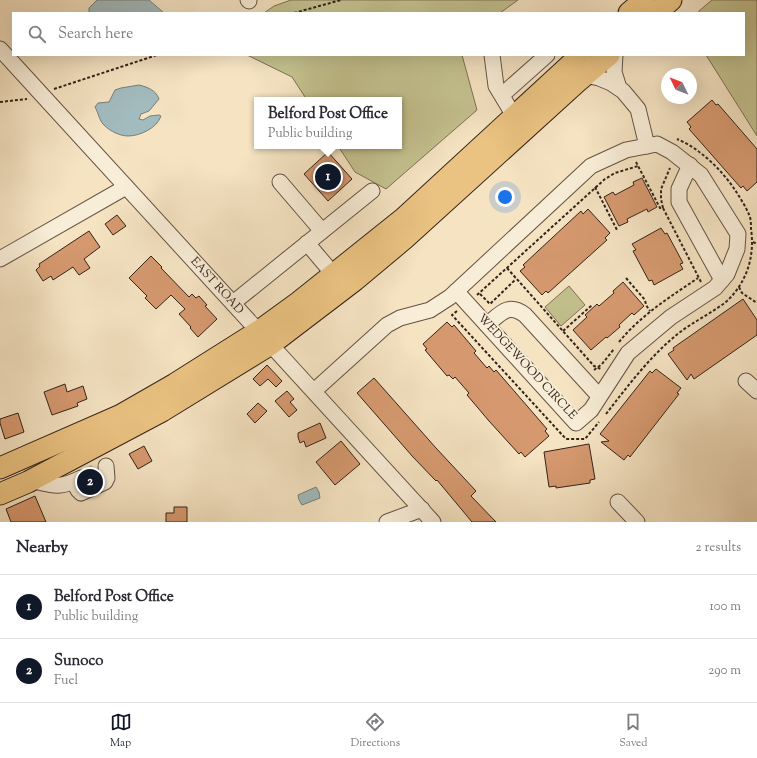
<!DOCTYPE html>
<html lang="en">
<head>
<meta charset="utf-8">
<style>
  body { margin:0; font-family:"Sorts Mill Goudy",serif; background:#f2f2f3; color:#2b2b33 }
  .compass { position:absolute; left:661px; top:68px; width:36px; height:36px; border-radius:50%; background:#fff; box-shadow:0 4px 16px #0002; rotate:313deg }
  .you { position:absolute; left:505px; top:197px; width:14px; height:14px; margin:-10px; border:3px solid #fff; border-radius:50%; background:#1a73e8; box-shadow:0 0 0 6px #1a73e833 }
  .badge { display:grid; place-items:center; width:26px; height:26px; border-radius:50%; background:#111827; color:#fff; font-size:13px; font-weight:700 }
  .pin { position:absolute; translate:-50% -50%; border:2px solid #fff; box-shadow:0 1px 4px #0006 }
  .popup { position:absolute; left:254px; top:97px; width:148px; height:52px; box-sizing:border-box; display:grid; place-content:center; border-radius:0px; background:#fff; filter:drop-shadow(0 1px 3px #0005); font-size:13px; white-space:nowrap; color:#7c7c81 }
  .popup b { font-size:15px; color:#2b2b33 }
  .popup::after { content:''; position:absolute; left:50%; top:100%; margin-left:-8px; border:8px solid transparent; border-top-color:#fff }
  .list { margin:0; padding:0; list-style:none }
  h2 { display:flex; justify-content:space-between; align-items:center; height:52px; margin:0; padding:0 16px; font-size:17px }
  h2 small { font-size:13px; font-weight:400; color:#7c7c81 }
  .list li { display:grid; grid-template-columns:26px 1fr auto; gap:12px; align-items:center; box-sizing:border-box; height:64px; padding:0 16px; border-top:1px solid #e1e1e2 }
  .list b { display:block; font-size:15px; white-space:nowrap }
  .list p { margin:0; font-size:13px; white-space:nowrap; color:#7c7c81 }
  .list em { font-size:13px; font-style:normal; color:#7c7c81 }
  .icon { flex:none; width:22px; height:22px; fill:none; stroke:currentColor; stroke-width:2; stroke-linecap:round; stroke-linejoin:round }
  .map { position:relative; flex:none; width:757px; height:522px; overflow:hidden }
  .search { position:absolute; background:#fff; box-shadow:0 4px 16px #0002; left:12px; right:12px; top:12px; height:44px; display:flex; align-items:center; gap:10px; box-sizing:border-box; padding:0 14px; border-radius:0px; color:#7c7c81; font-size:15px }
  .sheet { height:180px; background:#fff }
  nav { display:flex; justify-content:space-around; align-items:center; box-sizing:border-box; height:56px; border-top:1px solid #e1e1e2; background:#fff; font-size:11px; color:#7c7c81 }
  nav a { display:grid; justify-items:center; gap:2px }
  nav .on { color:#111827 }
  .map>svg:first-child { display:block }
</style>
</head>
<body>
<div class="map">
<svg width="757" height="522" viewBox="0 0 757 522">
  <rect width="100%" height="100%" fill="#f5e3c2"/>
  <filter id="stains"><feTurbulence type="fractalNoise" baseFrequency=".005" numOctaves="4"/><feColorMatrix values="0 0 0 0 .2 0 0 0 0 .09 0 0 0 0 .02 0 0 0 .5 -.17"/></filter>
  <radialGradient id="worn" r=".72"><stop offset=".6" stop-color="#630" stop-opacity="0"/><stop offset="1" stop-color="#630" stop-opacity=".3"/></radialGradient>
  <!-- green -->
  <g fill="#c3c18e" stroke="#7c7254">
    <polygon points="291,0 518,0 500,13 264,13 274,6"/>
    <polygon points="712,0 757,0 757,136 706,55 744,55 744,13 699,13 699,11"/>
    <polygon points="247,55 462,55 477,110 386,189 355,172 338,146 399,146 399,100 307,100 292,77"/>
    <polygon points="569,286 585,305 561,326 545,307"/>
  </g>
  <!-- water -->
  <g fill="#a2bbbe" stroke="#767e7c">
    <polygon points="97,0 149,0 164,13 89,13 89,8"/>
    <path d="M139,85C147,87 156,90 159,99L149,111L141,114L139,119L143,120L150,116L159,115L161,116C157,128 140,136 128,136C120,136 110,131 105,126C99,121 99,114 95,107L98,103L109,102L115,90L121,88Z"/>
    <polygon points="316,487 319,492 320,498 302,505 299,500 298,495"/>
  </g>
  <!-- building -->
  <g fill="#d6996f" stroke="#34231a">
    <polygon points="712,100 716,105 718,104 757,149 757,182 747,191 743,186 741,188 689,129 691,127 687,122"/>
    <polygon points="328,152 352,179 328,201 304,174"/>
    <polygon points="642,178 657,207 648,212 647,209 627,219 628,222 619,226 604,197 613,192 615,195 634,185 633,182"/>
    <polygon points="588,209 610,233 605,238 607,240 548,293 546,291 542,295 520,271 525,267 523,265 581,211 583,214"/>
    <polygon points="117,215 126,226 113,235 105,224"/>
    <polygon points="661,228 665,234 667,233 683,263 680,264 683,269 654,285 652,280 649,281 633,251 636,250 632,244"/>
    <polygon points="89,231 100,247 84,259 90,268 79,275 73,267 53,280 51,276 43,281 36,270 40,266 39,264"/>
    <polygon points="151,256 162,267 161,268 189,297 192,294 196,298 199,296 207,305 205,306 217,319 198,337 190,328 191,327 179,314 185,309 171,295 156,309 145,298 147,296 129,278"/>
    <polygon points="623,282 644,306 634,315 632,313 619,325 620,327 607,338 606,337 591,350 573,330 587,317 585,315 597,304 599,306 614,293 613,291"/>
    <polygon points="743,299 757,320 757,335 694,379 691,374 687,380 668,354 674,350 673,348"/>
    <polygon points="447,322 452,327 454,325 476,351 474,353 487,368 489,366 494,372 496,370 547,429 545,431 549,436 525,457 521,452 519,454 489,421 467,395 469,393 455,377 453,379 449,375 447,376 425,350 427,349 423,344"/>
    <polygon points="267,365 282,381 276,387 268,379 260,386 253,379"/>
    <polygon points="656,369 681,388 677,393 679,394 630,457 628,455 624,460 601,442 609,441 600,434 650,371 652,373"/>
    <polygon points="374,378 436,448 476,491 471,496 496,522 472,522 437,480 436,481 413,457 357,393"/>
    <polygon points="65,384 67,392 83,386 87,399 77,403 78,406 52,415 44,392"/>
    <polygon points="287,391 294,399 290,402 297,410 289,417 275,401"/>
    <polygon points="258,403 267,411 255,423 247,414"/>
    <polygon points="18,413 24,432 5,439 0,423 0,419"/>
    <polygon points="320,423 326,438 306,447 304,441 300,443 298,437 298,433"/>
    <polygon points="341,441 360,464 335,485 316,462"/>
    <polygon points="589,444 595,479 590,480 590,483 556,488 556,486 549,487 544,452"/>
    <polygon points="144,446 152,461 138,469 129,454"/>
    <polygon points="96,469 98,475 90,479 88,473"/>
    <polygon points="35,496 46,522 11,522 6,509"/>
    <polygon points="174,507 187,507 187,522 166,522 166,513 174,513"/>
  </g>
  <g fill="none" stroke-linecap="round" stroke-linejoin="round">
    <!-- minor-tunnel -->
    <polyline stroke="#cebda0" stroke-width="15" stroke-dasharray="15 8" stroke-linecap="butt" points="81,478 97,471"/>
    <defs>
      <g id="minor">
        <polyline points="248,0 249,1"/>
        <path id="s1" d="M0,49L433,522"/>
        <polyline points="492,55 496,86 514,116"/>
        <polyline points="615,55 614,72 619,88"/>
        <polyline points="585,75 599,78 611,83 623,91 638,109 647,146"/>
        <polyline points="502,95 547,55"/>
        <polyline points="690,165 679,189 679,202 722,280"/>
        <polyline points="280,182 322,231"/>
        <polyline points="307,243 334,275"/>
        <polyline points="0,259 126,187"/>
        <polyline points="233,303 372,191"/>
        <path d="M487,325C500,314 508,302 525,315L599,396"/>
        <polyline points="746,381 757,391"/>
        <polyline points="314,391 387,325 400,318 430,310 450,297 591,166 626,150 657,144 672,152 701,175 738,234 737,249 727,274 715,288 671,317 628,353 591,410 576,423 456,291"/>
        <path d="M31,480C54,486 59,489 81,478"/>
        <polyline points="74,482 78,490 81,493 105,482 107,478 106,466"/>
        <polyline points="618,502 637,522"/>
        <polyline points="387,522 422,509"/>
      </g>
      <g id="highway">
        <polyline points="629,13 644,0"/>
        <polyline points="656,13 671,0"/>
        <polyline points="0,468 121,415 175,384 259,331 299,302 404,218 581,55"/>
        <polyline points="0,494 28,482 162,411 271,344 355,280 404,239 577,82 609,55"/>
      </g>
    </defs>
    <!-- minor casing -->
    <use href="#minor" stroke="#645344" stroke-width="17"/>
    <!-- highway casing -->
    <use href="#highway" stroke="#34231a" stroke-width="23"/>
    <!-- path -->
    <g stroke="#34231a" stroke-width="2" stroke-dasharray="3 2" stroke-linecap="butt">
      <polyline points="294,13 341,0"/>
      <polyline points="54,89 157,55"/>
      <polyline points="0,102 27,99"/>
      <polyline points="636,162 660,208 663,208 701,282"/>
      <polyline points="595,187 617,230"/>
      <polyline points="663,208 661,199 661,189 670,168"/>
      <polyline points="753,242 757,244"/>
      <polyline points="507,268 594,366 601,369"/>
      <polyline points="626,278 645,300 646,305 650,311"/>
      <polyline points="739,287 742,293 757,303"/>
      <polyline points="480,294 490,304 516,279"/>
      <polyline points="477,295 605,179 615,173 638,166"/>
      <polyline points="457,311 452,315 566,439 585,439 599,422"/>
      <polyline points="563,331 592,305"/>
      <path d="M619,342C641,315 670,297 698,278"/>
      <polyline points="594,370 602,364 614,349"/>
      <path d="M606,414C627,387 648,359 674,337C690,323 711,314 727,301C747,282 755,256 751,229C751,225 751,221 750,217C747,209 742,201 737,193C723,171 701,149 677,139"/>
    </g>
    <!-- minor -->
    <use href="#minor" stroke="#f8edd7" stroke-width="15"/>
    <!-- highway -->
    <use href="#highway" stroke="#eac281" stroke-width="21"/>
  </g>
  <g text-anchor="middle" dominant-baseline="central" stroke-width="4" stroke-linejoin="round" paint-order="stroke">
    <!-- street labels -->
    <g font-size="12" fill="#34231a" stroke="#f8edd7">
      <text stroke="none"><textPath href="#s1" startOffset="321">EAST ROAD</textPath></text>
      <text transform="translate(527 367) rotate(47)">WEDGEWOOD CIRCLE</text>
    </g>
  </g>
  <rect width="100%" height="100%" filter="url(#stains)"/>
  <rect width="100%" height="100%" fill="url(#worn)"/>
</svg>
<svg class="compass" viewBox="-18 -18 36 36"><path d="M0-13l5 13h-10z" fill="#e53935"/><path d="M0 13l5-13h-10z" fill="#7c7c81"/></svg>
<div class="you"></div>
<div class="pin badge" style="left:328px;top:177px">1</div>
<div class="popup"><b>Belford Post Office</b>Public building</div>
<div class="pin badge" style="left:90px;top:482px">2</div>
<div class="search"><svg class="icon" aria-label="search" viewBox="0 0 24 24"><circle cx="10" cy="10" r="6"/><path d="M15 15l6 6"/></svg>Search here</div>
</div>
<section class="sheet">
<h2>Nearby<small>2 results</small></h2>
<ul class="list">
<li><span class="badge">1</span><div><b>Belford Post Office</b><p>Public building</p></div><em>100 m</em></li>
<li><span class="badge">2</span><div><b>Sunoco</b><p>Fuel</p></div><em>290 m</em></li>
</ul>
</section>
<nav>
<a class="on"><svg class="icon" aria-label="map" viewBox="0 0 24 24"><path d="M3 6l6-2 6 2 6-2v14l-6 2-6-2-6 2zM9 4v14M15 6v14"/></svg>Map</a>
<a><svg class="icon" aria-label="directions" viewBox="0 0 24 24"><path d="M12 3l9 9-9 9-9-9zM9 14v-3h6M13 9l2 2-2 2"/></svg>Directions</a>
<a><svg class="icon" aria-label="saved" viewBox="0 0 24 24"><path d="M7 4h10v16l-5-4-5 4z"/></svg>Saved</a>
</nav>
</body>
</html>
